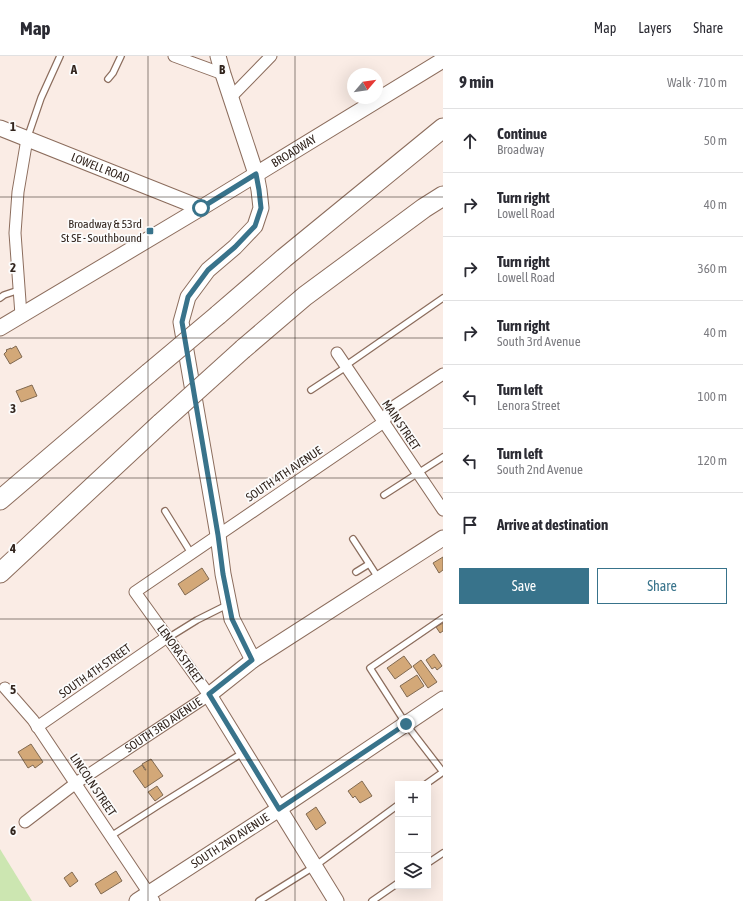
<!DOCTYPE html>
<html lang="en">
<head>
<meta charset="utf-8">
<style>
  body { margin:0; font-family:"Asap Condensed",sans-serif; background:#f7f7f7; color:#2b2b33 }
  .controls { position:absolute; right:12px; bottom:12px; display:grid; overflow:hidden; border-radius:0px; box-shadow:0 4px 16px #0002 }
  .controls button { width:36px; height:36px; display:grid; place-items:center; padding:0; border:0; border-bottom:1px solid #e1e1e2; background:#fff; color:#2b2b33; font:20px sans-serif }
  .compass { position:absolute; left:347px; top:12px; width:36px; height:36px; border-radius:50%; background:#fff; box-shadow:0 4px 16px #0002; rotate:61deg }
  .stop { position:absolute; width:12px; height:12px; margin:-9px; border:3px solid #38738b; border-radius:50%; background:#fff }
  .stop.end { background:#38738b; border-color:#fff; box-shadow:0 1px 4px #0008 }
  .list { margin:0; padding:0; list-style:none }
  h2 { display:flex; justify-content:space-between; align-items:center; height:52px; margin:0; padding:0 16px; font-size:17px }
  h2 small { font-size:13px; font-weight:400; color:#7c7c81 }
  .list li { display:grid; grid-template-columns:26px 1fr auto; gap:12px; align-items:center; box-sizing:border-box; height:64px; padding:0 16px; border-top:1px solid #e1e1e2 }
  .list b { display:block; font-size:15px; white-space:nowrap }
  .list p { margin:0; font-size:13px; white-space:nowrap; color:#7c7c81 }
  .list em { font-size:13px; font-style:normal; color:#7c7c81 }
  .actions { display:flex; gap:8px; padding:12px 16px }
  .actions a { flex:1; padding:9px 0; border:1px solid #38738b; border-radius:0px; text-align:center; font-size:14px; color:#38738b }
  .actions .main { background:#38738b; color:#fff }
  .icon { flex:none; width:22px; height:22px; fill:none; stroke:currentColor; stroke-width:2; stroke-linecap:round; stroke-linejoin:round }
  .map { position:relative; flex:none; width:443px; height:845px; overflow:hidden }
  header { display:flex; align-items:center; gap:24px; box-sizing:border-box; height:56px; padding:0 20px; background:#fff; border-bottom:1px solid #e1e1e2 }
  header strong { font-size:19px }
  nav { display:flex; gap:22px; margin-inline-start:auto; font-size:14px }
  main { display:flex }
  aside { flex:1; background:#fff }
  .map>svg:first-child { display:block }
</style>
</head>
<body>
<header>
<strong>Map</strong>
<nav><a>Map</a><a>Layers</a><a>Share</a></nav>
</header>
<main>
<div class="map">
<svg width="443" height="845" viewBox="0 0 443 845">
  <rect width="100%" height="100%" fill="#faece5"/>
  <!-- green -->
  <polygon fill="#cce6b1" points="0,793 32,845 0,845"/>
  <!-- building -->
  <g fill="#d3a878" stroke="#806951">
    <polygon points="16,290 22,301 10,308 4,298 7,295 6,294 11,292 11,293"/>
    <polygon points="32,329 37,340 21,346 16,335"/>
    <polygon points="443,501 443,514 439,517 433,507"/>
    <polygon points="202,512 209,523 185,539 178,528"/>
    <polygon points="443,567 443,575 440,577 436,571"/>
    <polygon points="434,598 442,610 437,614 435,611 432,613 426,604"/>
    <polygon points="404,600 412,611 395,623 387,612"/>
    <polygon points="421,604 437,626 428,632 413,610"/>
    <polygon points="417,619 424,630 407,641 400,630"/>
    <polygon points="31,688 43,706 35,712 33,709 28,712 18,696"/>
    <polygon points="151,703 163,720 145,732 133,715 142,709 145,714 146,714 142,708"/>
    <polygon points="362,725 372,740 360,747 355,740 353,742 348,735"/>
    <polygon points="157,730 163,739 155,745 148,736"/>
    <polygon points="316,751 326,767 316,774 306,758"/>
    <polygon points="116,815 122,825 101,838 95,828"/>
    <polygon points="72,816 78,825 70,831 64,822"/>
  </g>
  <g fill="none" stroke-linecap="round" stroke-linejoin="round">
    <defs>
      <g id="lane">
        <polyline points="108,23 113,17 121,0"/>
        <polyline points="27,83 41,42 60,0"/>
        <polyline points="0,242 4,239 19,234"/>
        <polyline points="345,310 443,242"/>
        <polyline points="311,334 346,311"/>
        <polyline points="384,439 443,401"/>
        <polyline points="165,455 191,497"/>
        <polyline points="353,483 379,523"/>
        <polyline points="356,516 369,508"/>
        <polyline points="443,562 370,612 406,668 443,716"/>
        <polyline points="168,582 197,564 229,548"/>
        <polyline points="426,728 443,716"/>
        <polyline points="111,780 159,749 244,696"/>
        <polyline points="428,807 443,797"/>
        <polyline points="259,845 315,810 398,749"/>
        <polyline points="372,845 398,827"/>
      </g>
      <g id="street">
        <polyline points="174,0 223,18"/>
        <polyline points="231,41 271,0"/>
        <polyline points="21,259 15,177 18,136 27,83"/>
        <polyline points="337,297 443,454"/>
        <polyline points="5,632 33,664 154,845"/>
        <polyline points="37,671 167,581"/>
        <path id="s1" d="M25,766L76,727L209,639L135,536L384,366L390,353L443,318"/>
      </g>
      <g id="secondary">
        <polyline points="218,0 223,18 256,118 259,134 261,152 255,170 235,191 208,214 188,241 181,266 218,479 223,518 232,563 253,604"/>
        <path id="s2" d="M0,72L201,152"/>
        <path id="s3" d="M0,272L201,152L443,4"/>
        <path id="s4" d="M137,845L279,753L443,643"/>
        <polyline points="336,845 209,639 253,604 443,482"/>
      </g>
      <g id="highway">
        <polyline points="218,259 284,202 443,72"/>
        <polyline points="243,293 305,240 424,152 443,140"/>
        <polyline points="0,444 149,317"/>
        <polyline points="0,517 161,367"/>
      </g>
    </defs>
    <!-- lane casing -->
    <use href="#lane" stroke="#8c6d5d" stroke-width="8"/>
    <!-- street casing -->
    <use href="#street" stroke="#8c6d5d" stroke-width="13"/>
    <!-- secondary casing -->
    <use href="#secondary" stroke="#8c6d5d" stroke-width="17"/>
    <!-- highway casing -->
    <use href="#highway" stroke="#8c6d5d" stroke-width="21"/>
    <!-- lane -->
    <use href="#lane" stroke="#fff" stroke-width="5.5"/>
    <!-- street -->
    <use href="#street" stroke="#fff" stroke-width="11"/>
    <!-- secondary -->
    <use href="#secondary" stroke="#fff" stroke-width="15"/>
    <!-- highway -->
    <use href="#highway" stroke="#fff" stroke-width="19"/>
    <defs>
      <g id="highway-bridge">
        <polyline points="149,317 218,259"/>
        <polyline points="161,367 243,293"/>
      </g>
    </defs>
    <!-- highway-bridge casing -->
    <use href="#highway-bridge" stroke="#8c6d5d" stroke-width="21" stroke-linecap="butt"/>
    <!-- highway-bridge -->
    <use href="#highway-bridge" stroke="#fff" stroke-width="19"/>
  </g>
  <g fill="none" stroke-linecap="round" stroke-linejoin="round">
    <!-- route -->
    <polyline stroke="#38738b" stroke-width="5" points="201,152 256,118 259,134 261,152 255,170 235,191 208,214 188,241 182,266 218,479 223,518 232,563 252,604 209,638 279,753 406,668"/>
  </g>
  <!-- grid -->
  <path fill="none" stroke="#32251e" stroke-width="1" stroke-opacity="0.55" d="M148,0V845M295,0V845M0,141H443M0,282H443M0,422H443M0,563H443M0,704H443"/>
  <!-- markers -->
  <rect fill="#38738b" stroke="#fcfcfc" stroke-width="1.5" x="146" y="171" width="8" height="8" rx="2"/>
  <g text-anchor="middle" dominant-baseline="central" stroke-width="3.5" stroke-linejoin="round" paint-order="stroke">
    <!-- street labels -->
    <g font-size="12" fill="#32251e" stroke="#fcfcfc">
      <text stroke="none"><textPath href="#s3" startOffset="343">BROADWAY</textPath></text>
      <text stroke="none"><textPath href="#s2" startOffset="108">LOWELL ROAD</textPath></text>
      <text transform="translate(401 369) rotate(56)">MAIN STREET</text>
      <text transform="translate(284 418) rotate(-34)">SOUTH 4TH AVENUE</text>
      <text transform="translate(180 598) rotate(54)">LENORA STREET</text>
      <text transform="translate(95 615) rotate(-35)">SOUTH 4TH STREET</text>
      <text stroke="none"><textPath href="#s1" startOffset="169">SOUTH 3RD AVENUE</textPath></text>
      <text transform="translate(93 729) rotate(56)">LINCOLN STREET</text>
      <text stroke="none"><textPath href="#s4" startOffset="111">SOUTH 2ND AVENUE</textPath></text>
    </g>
    <!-- poi labels -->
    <g font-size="12" fill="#32251e" stroke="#fcfcfc" text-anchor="end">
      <text x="142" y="168">Broadway &amp; 53rd<tspan x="142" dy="14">St SE - Southbound</tspan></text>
    </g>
  </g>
  <g font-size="13" text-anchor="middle" font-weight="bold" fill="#32251e" stroke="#fcfcfc" stroke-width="3.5" stroke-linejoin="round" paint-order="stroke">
    <text x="74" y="18">A</text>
    <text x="222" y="18">B</text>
    <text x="13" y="75">1</text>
    <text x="13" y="216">2</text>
    <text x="13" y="357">3</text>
    <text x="13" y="497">4</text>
    <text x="13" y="638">5</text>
    <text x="13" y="779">6</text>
  </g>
</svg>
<div class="controls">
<button>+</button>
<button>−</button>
<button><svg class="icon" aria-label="layers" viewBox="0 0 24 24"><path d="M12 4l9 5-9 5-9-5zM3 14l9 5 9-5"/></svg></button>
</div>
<svg class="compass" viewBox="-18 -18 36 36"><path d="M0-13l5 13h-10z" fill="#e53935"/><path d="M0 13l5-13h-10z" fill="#7c7c81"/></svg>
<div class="stop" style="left:201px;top:152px"></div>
<div class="stop end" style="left:406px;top:668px"></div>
</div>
<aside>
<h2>9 min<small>Walk · 710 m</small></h2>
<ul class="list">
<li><svg class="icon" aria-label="ahead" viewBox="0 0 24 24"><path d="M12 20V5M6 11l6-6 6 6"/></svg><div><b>Continue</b><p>Broadway</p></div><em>50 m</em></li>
<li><svg class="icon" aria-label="right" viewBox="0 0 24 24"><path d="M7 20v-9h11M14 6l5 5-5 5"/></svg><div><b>Turn right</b><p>Lowell Road</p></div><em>40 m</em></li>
<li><svg class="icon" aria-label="right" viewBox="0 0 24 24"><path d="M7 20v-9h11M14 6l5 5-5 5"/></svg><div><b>Turn right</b><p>Lowell Road</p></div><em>360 m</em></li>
<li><svg class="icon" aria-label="right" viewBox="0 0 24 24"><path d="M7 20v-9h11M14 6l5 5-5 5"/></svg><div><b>Turn right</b><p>South 3rd Avenue</p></div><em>40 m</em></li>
<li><svg class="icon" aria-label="left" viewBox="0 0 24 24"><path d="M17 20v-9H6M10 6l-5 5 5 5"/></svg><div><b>Turn left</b><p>Lenora Street</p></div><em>100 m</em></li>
<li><svg class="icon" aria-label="left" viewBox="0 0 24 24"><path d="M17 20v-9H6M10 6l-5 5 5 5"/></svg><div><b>Turn left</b><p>South 2nd Avenue</p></div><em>120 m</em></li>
<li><svg class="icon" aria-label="arrive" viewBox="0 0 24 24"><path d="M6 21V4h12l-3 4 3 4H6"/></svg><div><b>Arrive at destination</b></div></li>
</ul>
<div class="actions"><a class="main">Save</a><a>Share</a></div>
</aside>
</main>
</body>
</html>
